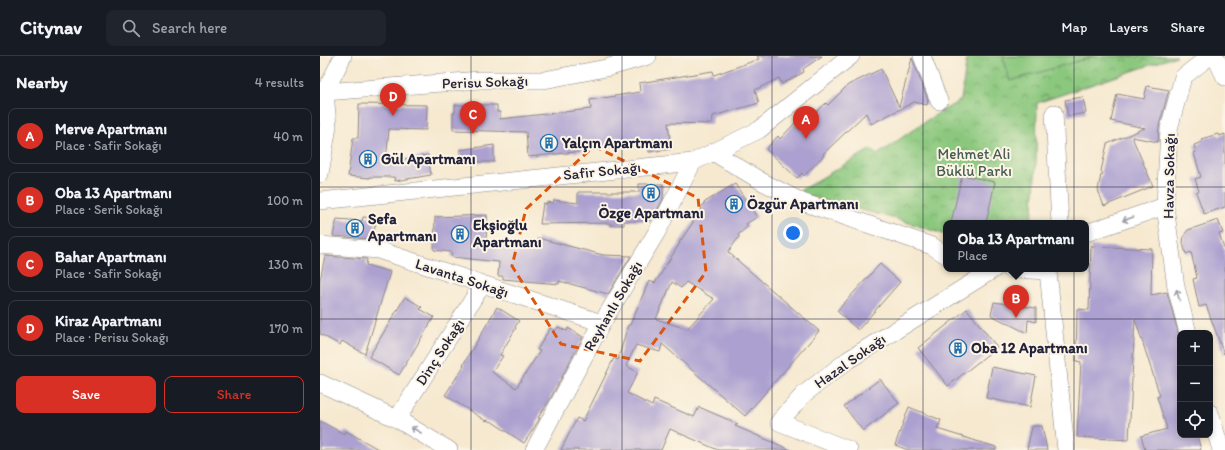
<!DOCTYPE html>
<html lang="en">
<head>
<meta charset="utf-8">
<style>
  body { margin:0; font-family:Itim,sans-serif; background:#20242c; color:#f1f3f6 }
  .controls { position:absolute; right:12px; bottom:12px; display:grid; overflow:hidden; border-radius:8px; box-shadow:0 2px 6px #0003 }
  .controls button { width:36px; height:36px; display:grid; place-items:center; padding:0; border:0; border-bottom:1px solid #363941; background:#171b24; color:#f1f3f6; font:20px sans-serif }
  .you { position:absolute; left:473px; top:177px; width:14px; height:14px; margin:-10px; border:3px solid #fff; border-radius:50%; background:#1a73e8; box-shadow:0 0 0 6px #1a73e833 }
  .badge { display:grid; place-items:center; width:26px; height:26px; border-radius:50%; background:#d93025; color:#fff; font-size:13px; font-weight:700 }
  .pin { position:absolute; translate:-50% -33px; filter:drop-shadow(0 1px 2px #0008) }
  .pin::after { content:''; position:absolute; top:21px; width:14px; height:12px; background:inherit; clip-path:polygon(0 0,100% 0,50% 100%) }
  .popup { position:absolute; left:623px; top:164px; width:146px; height:52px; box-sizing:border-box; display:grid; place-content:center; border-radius:8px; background:#171b24; filter:drop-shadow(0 1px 3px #0005); font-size:13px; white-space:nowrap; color:#9ea1a6 }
  .popup b { font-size:15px; color:#f1f3f6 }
  .popup::after { content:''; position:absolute; left:50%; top:100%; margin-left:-8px; border:8px solid transparent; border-top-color:#171b24 }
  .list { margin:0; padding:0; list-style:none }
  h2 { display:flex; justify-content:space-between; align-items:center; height:52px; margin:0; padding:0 16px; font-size:17px }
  h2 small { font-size:13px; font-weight:400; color:#9ea1a6 }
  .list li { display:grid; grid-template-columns:26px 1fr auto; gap:12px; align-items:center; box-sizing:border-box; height:56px; margin:0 8px 8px; padding:0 8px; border:1px solid #363941; border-radius:8px }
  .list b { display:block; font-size:15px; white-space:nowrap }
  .list p { margin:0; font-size:13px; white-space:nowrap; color:#9ea1a6 }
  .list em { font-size:13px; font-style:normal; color:#9ea1a6 }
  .actions { display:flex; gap:8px; padding:12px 16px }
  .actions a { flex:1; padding:9px 0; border:1px solid #d93025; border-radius:8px; text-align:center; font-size:14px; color:#d93025 }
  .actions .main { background:#d93025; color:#fff }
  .icon { flex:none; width:22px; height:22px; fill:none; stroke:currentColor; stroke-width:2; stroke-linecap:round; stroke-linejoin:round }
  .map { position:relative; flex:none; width:905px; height:394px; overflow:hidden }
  header { display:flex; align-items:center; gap:24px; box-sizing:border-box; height:56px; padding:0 20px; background:#171b24; border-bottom:1px solid #363941 }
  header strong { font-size:19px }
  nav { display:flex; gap:22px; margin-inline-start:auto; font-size:14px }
  .search { width:280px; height:36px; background:#20242c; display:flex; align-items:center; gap:10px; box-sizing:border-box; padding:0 14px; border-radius:8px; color:#9ea1a6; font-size:15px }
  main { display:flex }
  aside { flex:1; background:#171b24 }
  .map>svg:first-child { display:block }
</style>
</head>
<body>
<header>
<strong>Citynav</strong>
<div class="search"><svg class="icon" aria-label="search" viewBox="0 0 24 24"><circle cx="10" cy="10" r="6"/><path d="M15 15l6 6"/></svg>Search here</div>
<nav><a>Map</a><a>Layers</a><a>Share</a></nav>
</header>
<main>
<aside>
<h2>Nearby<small>4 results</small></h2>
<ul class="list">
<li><span class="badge">A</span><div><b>Merve Apartmanı</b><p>Place · Safir Sokağı</p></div><em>40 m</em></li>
<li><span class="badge">B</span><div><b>Oba 13 Apartmanı</b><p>Place · Serik Sokağı</p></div><em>100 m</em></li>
<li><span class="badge">C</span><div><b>Bahar Apartmanı</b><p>Place · Safir Sokağı</p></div><em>130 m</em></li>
<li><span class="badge">D</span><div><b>Kiraz Apartmanı</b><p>Place · Perisu Sokağı</p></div><em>170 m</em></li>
</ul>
<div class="actions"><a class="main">Save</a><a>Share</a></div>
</aside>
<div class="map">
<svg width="905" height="394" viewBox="0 0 905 394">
  <defs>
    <pattern id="park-crowns" width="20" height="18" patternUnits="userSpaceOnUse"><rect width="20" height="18" fill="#8bc87e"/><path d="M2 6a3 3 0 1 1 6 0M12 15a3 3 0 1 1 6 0" fill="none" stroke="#71a268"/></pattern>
  </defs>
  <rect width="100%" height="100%" fill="#fcf5e5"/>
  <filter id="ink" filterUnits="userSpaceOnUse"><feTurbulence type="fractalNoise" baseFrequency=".025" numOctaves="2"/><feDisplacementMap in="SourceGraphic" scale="8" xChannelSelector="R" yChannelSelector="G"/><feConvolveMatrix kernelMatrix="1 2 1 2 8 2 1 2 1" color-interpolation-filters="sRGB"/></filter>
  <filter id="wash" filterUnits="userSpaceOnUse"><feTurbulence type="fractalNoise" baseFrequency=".012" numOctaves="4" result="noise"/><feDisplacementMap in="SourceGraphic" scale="16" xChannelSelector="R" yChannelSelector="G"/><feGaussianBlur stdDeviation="0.9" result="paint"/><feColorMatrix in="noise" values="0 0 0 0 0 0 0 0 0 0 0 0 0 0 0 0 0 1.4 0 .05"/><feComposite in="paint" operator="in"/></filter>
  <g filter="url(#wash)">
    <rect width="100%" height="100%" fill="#f6e9d0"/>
    <!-- park -->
    <polygon fill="url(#park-crowns)" stroke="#56755c" points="647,0 857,0 717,47 716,107 712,167 626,167 626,179 580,164 476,137 551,93 557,99 607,64 641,44"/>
    <!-- pitch -->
    <polygon fill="#8bc87e" stroke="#56755c" points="683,0 775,0 690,25"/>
    <g id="blocks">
      <!-- building -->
      <g fill="#aca0d0" fill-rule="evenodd">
        <polygon points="437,0 502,0 483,13 484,16 462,28 459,22 435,34 439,47 393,60 392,68 348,67 351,93 329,96 327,85 264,95 208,101 206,76 133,74 133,57 135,57 135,49 177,49 177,56 180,56 180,63 271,53 270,44 320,36 319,27 393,15 394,19 439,3"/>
        <polygon points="592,2 608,44 607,49 594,46 551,68 546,57 503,98 504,99 484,120 482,117 477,122 446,93 458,80 460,83 475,67 478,70 484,63 487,65 506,47 508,49 528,29 561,13 579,51"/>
        <polygon points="827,30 849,34 839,70 838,86 812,81 833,130 784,150 778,134 781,119 783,118 781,115 787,88 825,72 791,65 797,38 824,43"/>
        <polygon points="763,41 766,57 748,60 745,44"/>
        <polygon points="39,48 107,49 106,74 69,73 66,106 108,99 111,119 75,125 74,121 50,121 50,122 28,120 33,82 38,82"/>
        <polygon points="898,78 899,80 905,78 905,151 884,158 876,136 879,135 875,123 881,121 874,97 876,96 874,89 882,86 881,83"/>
        <polygon points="174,89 174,106 140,106 140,94"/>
        <polygon points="642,119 675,126 666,167 631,167"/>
        <polygon points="319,128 343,128 343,143 334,160 330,160 330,165 304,165 304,169 290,169 290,167 220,168 223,147 227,148 227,146 233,147 234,144 258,147 258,136 319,136"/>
        <path d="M415,128L437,161L426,168L428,170L418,179L419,181L408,196L499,275L425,360L342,288L340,296L316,289L306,310L318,316L307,337L332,350L334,344L374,361L379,351L418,368L415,370L471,394H398L350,373L341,394H241L257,362L263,365L294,302L298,304L308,269H310L329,225L335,227L360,187H359L382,153L381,152L385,146ZM352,226L361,232L366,226L394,243L367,273L336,263Z"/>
        <polygon points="167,159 166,186 217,189 218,182 283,199 311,200 288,238 239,225 239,228 183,223 183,220 178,220 179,206 132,201 131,196 114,194 115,161"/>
        <polygon points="43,161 57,162 52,183 13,180 17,163 42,165"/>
        <polygon points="898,164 903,177 899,178 905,195 905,298 904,298 886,249 879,251 873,223 877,222 871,196 866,198 863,187 864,179 868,174"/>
        <polygon points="771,190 832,193 831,239 847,236 860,283 860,379 877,379 881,394 825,394 821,380 847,373 837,341 840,340 815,263 809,384 757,381 761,306 756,305 757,253 769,254"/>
        <polygon points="5,200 47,203 46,209 70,216 45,298 22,285 20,289 0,278 0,224"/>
        <polygon points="560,208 580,226 538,274 517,255"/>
        <polygon points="85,241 102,251 100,253 114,261 79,319 49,301"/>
        <polygon points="674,246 716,252 716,266 708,264 707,277 671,259"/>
        <polygon points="177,251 199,265 195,271 196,272 180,299 183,300 172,316 196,332 220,295 217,294 230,272 235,275 238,271 247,275 248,272 263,281 229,345 218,362 220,362 214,372 204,387 171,365 170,366 167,364 166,365 125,339 144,310 143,309"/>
        <polygon points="647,253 677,291 628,330 598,292"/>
        <polygon points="672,311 716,320 710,351 666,342"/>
        <polygon points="560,323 579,347 543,375 524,350"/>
        <polygon points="589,351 621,364 617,373 676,391 676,394 588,394 575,389"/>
        <polygon points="0,365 24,378 26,375 60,394 0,394"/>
        <polygon points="712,370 722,370 727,394 707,394"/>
      </g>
    </g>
  </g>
  <g filter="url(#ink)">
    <use href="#blocks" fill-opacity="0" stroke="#8c8686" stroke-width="1"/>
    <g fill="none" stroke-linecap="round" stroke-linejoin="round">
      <defs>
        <g id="minor">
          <polyline points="602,0 619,45"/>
          <polyline points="895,0 905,21"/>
          <polyline points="0,34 5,36 160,24 224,24 286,12 328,0"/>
          <polyline points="734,57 740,167"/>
          <polyline points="393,96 441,125 482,146 612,190 626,199"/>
          <polyline points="0,118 8,70 5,36 23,0"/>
          <polyline points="0,145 373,106 439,74 531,0"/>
          <polyline points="766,177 845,150"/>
          <polyline points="0,189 58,194 282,267"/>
          <polyline points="690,213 728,215"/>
          <polyline points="729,213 728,215 746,394"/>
          <polyline points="868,277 856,231 845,150 849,73 863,21 890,0"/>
          <polyline points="0,327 77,363 129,394"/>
          <polyline points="890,357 901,394"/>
          <polyline points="77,363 162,229"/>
          <polyline points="214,394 282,267 338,174 373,106"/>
          <polyline points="529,394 459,366 484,338 528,304 674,213"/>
        </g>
      </defs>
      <!-- minor casing -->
      <use href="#minor" stroke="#8c8686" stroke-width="18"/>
      <!-- minor -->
      <use href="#minor" stroke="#fff" stroke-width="17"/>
    </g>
    <!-- one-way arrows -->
    <defs><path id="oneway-shaft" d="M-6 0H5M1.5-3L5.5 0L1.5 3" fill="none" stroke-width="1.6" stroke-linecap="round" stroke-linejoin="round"/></defs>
    <g stroke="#9c9ca7">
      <use href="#oneway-shaft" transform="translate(808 163) rotate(161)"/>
      <use href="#oneway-shaft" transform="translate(858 239) rotate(-105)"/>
      <use href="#oneway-shaft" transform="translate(96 374) rotate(-150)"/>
    </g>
  </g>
  <!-- marked area -->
  <path fill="none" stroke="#de560e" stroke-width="3" stroke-dasharray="8 5" stroke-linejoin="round" d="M274,90L378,142L386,216L320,305L241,288L192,210L206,153Z"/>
  <!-- grid -->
  <path fill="none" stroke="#22223b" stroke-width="1" stroke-opacity="0.55" d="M151,0V394M302,0V394M452,0V394M603,0V394M754,0V394M0,131H905M0,263H905"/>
  <!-- icons -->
  <defs>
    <symbol id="building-ring" viewBox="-11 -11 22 22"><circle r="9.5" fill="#fcf5e5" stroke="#1f6fb2" stroke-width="1.5"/><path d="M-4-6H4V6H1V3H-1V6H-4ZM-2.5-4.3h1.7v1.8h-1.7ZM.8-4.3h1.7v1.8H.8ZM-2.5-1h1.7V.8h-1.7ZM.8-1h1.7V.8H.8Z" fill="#1f6fb2"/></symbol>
  </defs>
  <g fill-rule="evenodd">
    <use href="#building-ring" x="219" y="77" width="20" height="20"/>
    <use href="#building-ring" x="38" y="93" width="20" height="20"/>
    <use href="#building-ring" x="321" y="127" width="20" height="20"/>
    <use href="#building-ring" x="404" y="138" width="20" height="20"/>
    <use href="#building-ring" x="25" y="162" width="20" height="20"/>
    <use href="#building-ring" x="130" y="168" width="20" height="20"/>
    <use href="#building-ring" x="628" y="282" width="20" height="20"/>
  </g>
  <g text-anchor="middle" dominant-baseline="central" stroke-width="4" stroke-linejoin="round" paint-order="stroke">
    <!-- street labels -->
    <g font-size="15" fill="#22223b" stroke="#fcf5e5">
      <text transform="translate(165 26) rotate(-2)">Perisu Sokağı</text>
      <text transform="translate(282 115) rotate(-6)">Safir Sokağı</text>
      <text transform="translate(849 120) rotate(-89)">Havza Sokağı</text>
      <text transform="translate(142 222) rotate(18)">Lavanta Sokağı</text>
      <text transform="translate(293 250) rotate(-60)">Reyhanlı Sokağı</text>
      <text transform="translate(120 296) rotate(-57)">Dinç Sokağı</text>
      <text transform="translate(530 305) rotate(-35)">Hazal Sokağı</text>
    </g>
    <!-- poi labels -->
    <g font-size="15" font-weight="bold" fill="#22223b" stroke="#fcf5e5" text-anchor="start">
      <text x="242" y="87">Yalçın Apartmanı</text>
      <text x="61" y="103">Gül Apartmanı</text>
      <text x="427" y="148">Özgür Apartmanı</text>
      <text x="331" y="157" text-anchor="middle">Özge Apartmanı</text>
      <text x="48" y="163">Sefa<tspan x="48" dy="17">Apartmanı</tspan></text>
      <text x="153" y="169">Ekşioğlu<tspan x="153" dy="17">Apartmanı</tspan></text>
      <text x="651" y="292">Oba 12 Apartmanı</text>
    </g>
    <!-- park labels -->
    <g font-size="15" fill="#475c52" stroke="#fcf5e5">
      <text x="654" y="98">Mehmet Ali<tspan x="654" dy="17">Büklü Parkı</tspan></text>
    </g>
  </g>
</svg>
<div class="controls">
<button>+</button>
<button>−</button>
<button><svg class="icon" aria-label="locate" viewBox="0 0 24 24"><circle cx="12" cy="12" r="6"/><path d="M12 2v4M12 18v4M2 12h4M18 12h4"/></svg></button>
</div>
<div class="you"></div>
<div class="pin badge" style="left:486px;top:83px">A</div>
<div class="pin badge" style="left:696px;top:262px">B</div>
<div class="popup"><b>Oba 13 Apartmanı</b>Place</div>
<div class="pin badge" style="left:153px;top:78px">C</div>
<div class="pin badge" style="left:73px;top:60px">D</div>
</div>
</main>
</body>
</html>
